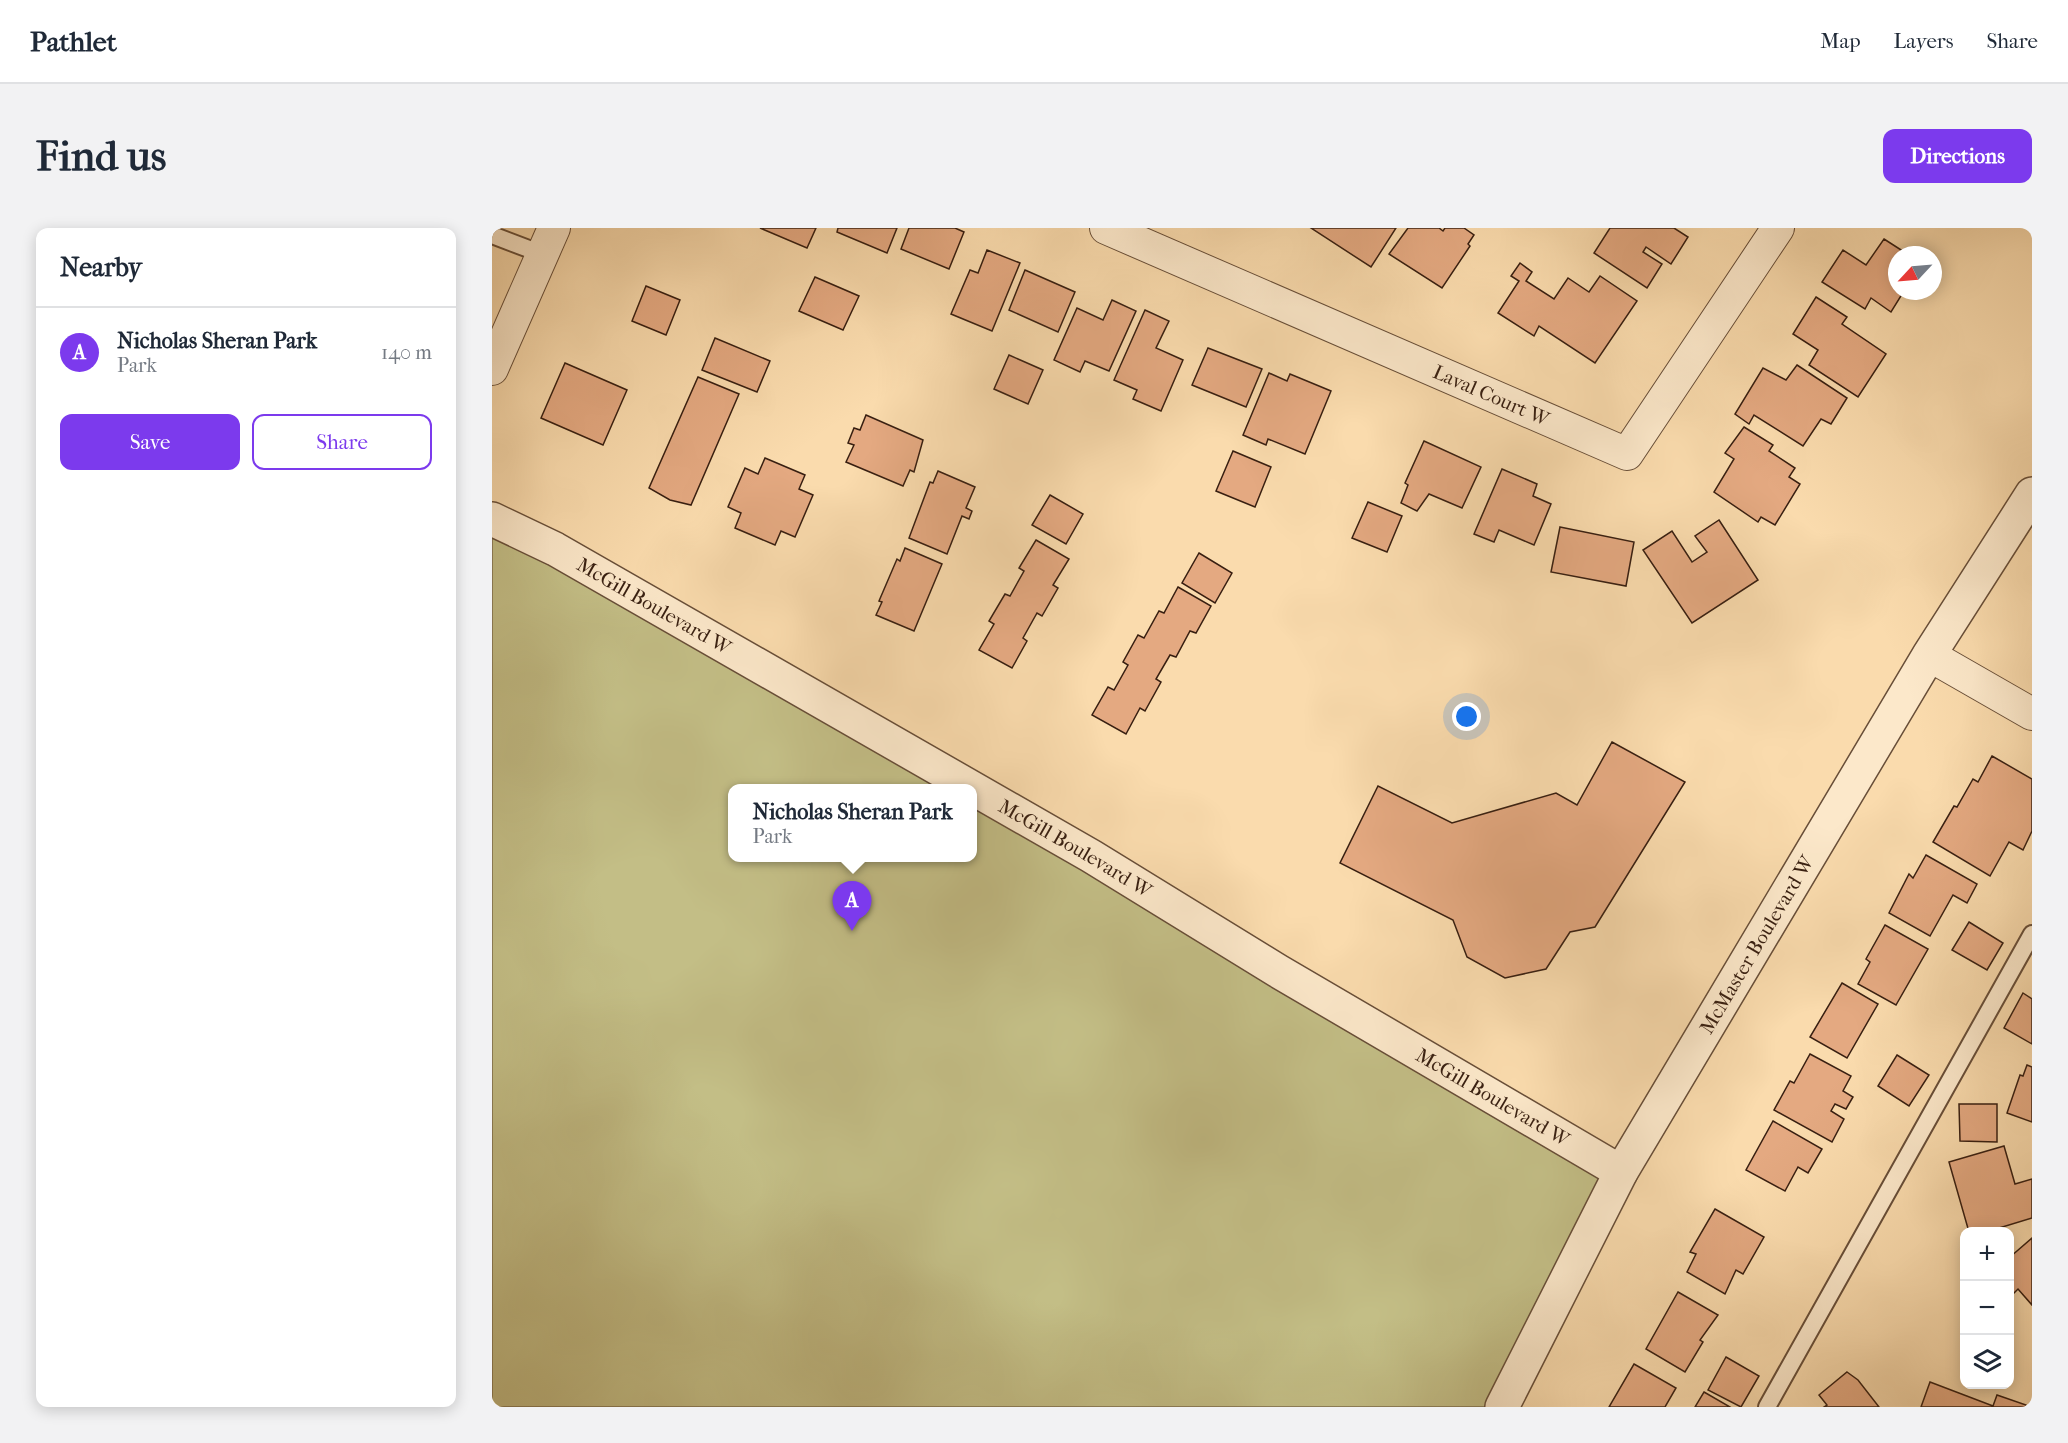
<!DOCTYPE html>
<html lang="en">
<head>
<meta charset="utf-8">
<style>
  body { margin:0; font-family:"IM FELL French Canon",serif; background:#f2f2f3; color:#1f2937 }
  .controls { position:absolute; right:18px; bottom:18px; display:grid; overflow:hidden; border-radius:12px; box-shadow:0 3px 15px #0003 }
  .controls button { width:54px; height:54px; display:grid; place-items:center; padding:0; border:0; border-bottom:2px solid #e0e1e3; background:#fff; color:#1f2937; font:30px sans-serif }
  .compass { position:absolute; left:1396px; top:18px; width:54px; height:54px; border-radius:50%; background:#fff; box-shadow:0 3px 15px #0003; rotate:244deg }
  .you { position:absolute; left:975px; top:489px; width:21px; height:21px; margin:-15px; border:4px solid #fff; border-radius:50%; background:#1a73e8; box-shadow:0 0 0 9px #1a73e833 }
  .badge { display:grid; place-items:center; width:39px; height:39px; border-radius:50%; background:#7c3aed; color:#fff; font-size:20px; font-weight:700 }
  .pin { position:absolute; translate:-50% -50px; filter:drop-shadow(0 2px 3px #0008) }
  .pin::after { content:''; position:absolute; top:32px; width:21px; height:18px; background:inherit; clip-path:polygon(0 0,100% 0,50% 100%) }
  .popup { position:absolute; left:236px; top:556px; width:249px; height:78px; box-sizing:border-box; display:grid; place-content:center; border-radius:12px; background:#fff; filter:drop-shadow(0 2px 4px #0005); font-size:20px; white-space:nowrap; color:#747a83 }
  .popup b { font-size:22px; color:#1f2937 }
  .popup::after { content:''; position:absolute; left:50%; top:100%; margin-left:-12px; border:12px solid transparent; border-top-color:#fff }
  .list { margin:0; padding:0; list-style:none }
  h2 { display:flex; justify-content:space-between; align-items:center; height:78px; margin:0; padding:0 24px; font-size:26px }
  h2 small { font-size:20px; font-weight:400; color:#747a83 }
  .list li { display:grid; grid-template-columns:39px 1fr auto; gap:18px; align-items:center; box-sizing:border-box; height:90px; padding:0 24px; border-top:2px solid #e0e1e3 }
  .list b { display:block; font-size:22px; white-space:nowrap }
  .list p { margin:0; font-size:20px; white-space:nowrap; color:#747a83 }
  .list em { font-size:20px; font-style:normal; color:#747a83 }
  .actions { display:flex; gap:12px; padding:18px 24px }
  .actions a { flex:1; padding:14px 0; border:2px solid #7c3aed; border-radius:12px; text-align:center; font-size:21px; color:#7c3aed }
  .actions .main { background:#7c3aed; color:#fff }
  .icon { flex:none; width:33px; height:33px; fill:none; stroke:currentColor; stroke-width:2; stroke-linecap:round; stroke-linejoin:round }
  .map { position:relative; flex:none; width:1540px; height:1179px; overflow:hidden; border-radius:12px }
  header { display:flex; align-items:center; gap:36px; box-sizing:border-box; height:84px; padding:0 30px; background:#fff; border-bottom:2px solid #e0e1e3 }
  header strong { font-size:28px }
  nav { display:flex; gap:33px; margin-inline-start:auto; font-size:21px }
  .intro { display:flex; align-items:center; justify-content:space-between; box-sizing:border-box; height:144px; padding:0 36px }
  h1 { margin:0; font-size:42px }
  .button { padding:15px 27px; border-radius:12px; background:#7c3aed; color:#fff; font-size:21px; font-weight:700 }
  main { display:flex; gap:36px; padding:0 36px }
  aside { flex:1; background:#fff; border-radius:12px; box-shadow:0 3px 15px #0003 }
  .map>svg:first-child { display:block }
</style>
</head>
<body>
<header>
<strong>Pathlet</strong>
<nav><a>Map</a><a>Layers</a><a>Share</a></nav>
</header>
<div class="intro"><h1>Find us</h1><a class="button">Directions</a></div>
<main>
<aside>
<h2>Nearby<small></small></h2>
<ul class="list">
<li><span class="badge">A</span><div><b>Nicholas Sheran Park</b><p>Park</p></div><em>140 m</em></li>
</ul>
<div class="actions"><a class="main">Save</a><a>Share</a></div>
</aside>
<div class="map">
<svg width="1540" height="1179" viewBox="0 0 1540 1179">
  <rect width="100%" height="100%" fill="#fadbad"/>
  <filter id="stains"><feTurbulence type="fractalNoise" baseFrequency=".00333" numOctaves="4"/><feColorMatrix values="0 0 0 0 .2 0 0 0 0 .09 0 0 0 0 .02 0 0 0 .5 -.17"/></filter>
  <radialGradient id="worn" r=".72"><stop offset=".6" stop-color="#630" stop-opacity="0"/><stop offset="1" stop-color="#630" stop-opacity=".3"/></radialGradient>
  <!-- green -->
  <path fill="#c3be86" stroke="#7e6e4c" stroke-width="1.5" fill-rule="evenodd" d="M0,291L63,321L599,628L786,743L1129,944L1010,1179H0ZM240,560H480V630H240Z"/>
  <!-- building -->
  <g fill="#e4a981" stroke="#381f11" stroke-width="1.5">
    <polygon points="268,0 324,0 315,20"/>
    <polygon points="346,0 405,0 395,25 345,4"/>
    <polygon points="417,0 463,0 472,4 457,41 409,21"/>
    <polygon points="819,0 904,0 879,39"/>
    <polygon points="916,0 947,0 951,3 953,0 972,0 982,7 976,16 978,18 950,60 897,26"/>
    <polygon points="1118,0 1182,0 1196,9 1179,36 1154,19 1151,24 1170,36 1155,60 1102,25"/>
    <polygon points="1392,11 1417,27 1405,27 1405,63 1412,63 1399,84 1379,70 1373,81 1330,54 1351,22 1374,37"/>
    <polygon points="495,22 528,35 500,103 459,86 478,42 486,45"/>
    <polygon points="1028,35 1040,44 1034,53 1062,71 1076,50 1097,64 1108,48 1145,73 1103,135 1047,98 1042,108 1006,85 1027,53 1019,48"/>
    <polygon points="533,42 583,64 566,104 517,82"/>
    <polygon points="323,49 367,68 351,102 307,83"/>
    <polygon points="154,58 188,72 174,107 140,93"/>
    <polygon points="1324,69 1355,89 1350,96 1394,126 1366,169 1317,137 1326,122 1301,106"/>
    <polygon points="620,72 644,83 617,143 593,133 588,144 562,132 585,80 611,92"/>
    <polygon points="653,82 677,93 664,120 691,132 669,183 641,171 645,162 622,152"/>
    <polygon points="223,110 278,133 265,164 210,142"/>
    <polygon points="716,120 770,141 754,179 700,157"/>
    <polygon points="517,127 551,142 536,176 502,161"/>
    <polygon points="73,135 135,162 111,217 49,190"/>
    <polygon points="1305,137 1355,170 1339,196 1329,191 1311,218 1262,187 1257,196 1243,186 1271,140 1294,152"/>
    <polygon points="777,145 795,153 798,146 839,163 813,226 776,211 774,217 751,207"/>
    <polygon points="206,149 247,166 199,277 178,272 157,260"/>
    <polygon points="374,187 431,212 422,244 418,242 411,258 354,234 362,217 356,215 362,200 368,202"/>
    <polygon points="1252,199 1281,217 1277,223 1303,240 1297,249 1308,256 1283,297 1269,289 1266,294 1222,264 1242,231 1233,225"/>
    <polygon points="932,213 989,239 970,280 937,266 925,283 909,275 916,257 913,255"/>
    <polygon points="741,223 779,239 763,279 724,263"/>
    <polygon points="273,230 313,247 307,261 321,267 303,309 289,303 283,317 243,300 249,285 236,279 253,240 266,246"/>
    <polygon points="1010,241 1045,256 1041,268 1059,276 1042,317 1007,302 1002,314 982,306"/>
    <polygon points="446,243 483,259 474,280 480,283 477,291 470,288 455,326 417,310 438,254 441,255"/>
    <polygon points="558,267 591,286 574,316 540,297"/>
    <polygon points="876,274 910,288 895,324 860,310"/>
    <polygon points="1227,292 1266,352 1200,395 1151,322 1180,303 1200,334 1215,324 1203,308"/>
    <polygon points="1068,299 1142,314 1134,358 1059,344"/>
    <polygon points="544,312 577,331 561,357 566,360 550,388 545,385 531,410 535,413 520,440 487,422 502,396 497,393 513,366 518,368 532,343 527,340"/>
    <polygon points="413,320 450,336 422,403 384,387 390,374 387,373 405,331 408,333"/>
    <polygon points="707,325 740,345 723,375 690,355"/>
    <polygon points="686,359 719,378 704,405 698,403 684,429 678,427 664,451 669,454 653,483 648,480 634,506 600,487 616,459 622,462 636,437 631,434 646,407 652,410 667,383 672,385"/>
    <polygon points="1120,514 1193,554 1103,699 1078,704 1054,741 1013,750 975,729 961,692 848,635 886,558 960,595 1064,565 1085,577"/>
    <polygon points="1500,528 1540,551 1540,603 1531,622 1517,614 1498,648 1441,614 1462,578 1465,579 1481,551 1486,554"/>
    <polygon points="1434,627 1485,656 1475,675 1461,667 1438,708 1397,685 1417,646 1421,650"/>
    <polygon points="1477,694 1511,715 1495,742 1460,722"/>
    <polygon points="1393,697 1436,721 1404,777 1366,756 1378,734 1374,731"/>
    <polygon points="1350,755 1386,776 1355,830 1318,809"/>
    <polygon points="1531,765 1540,771 1540,816 1512,800"/>
    <polygon points="1318,826 1359,848 1351,863 1361,869 1354,881 1343,876 1339,883 1352,891 1340,914 1282,882 1298,853 1302,855"/>
    <polygon points="1405,827 1437,847 1417,878 1386,858"/>
    <polygon points="1535,837 1540,839 1540,894 1515,885 1528,847 1531,848"/>
    <polygon points="1467,876 1505,876 1505,914 1468,913"/>
    <polygon points="1281,893 1330,921 1316,945 1306,939 1293,963 1254,942"/>
    <polygon points="1512,918 1523,956 1540,951 1540,990 1494,1004 1477,1004 1457,934"/>
    <polygon points="1223,981 1272,1009 1251,1046 1244,1042 1233,1066 1195,1044 1204,1026 1198,1024"/>
    <polygon points="1540,1010 1540,1077 1526,1061 1518,1069 1518,1029"/>
    <polygon points="1186,1064 1226,1087 1208,1112 1211,1114 1193,1144 1154,1121"/>
    <polygon points="1234,1129 1267,1148 1249,1179 1216,1162"/>
    <polygon points="1142,1136 1184,1160 1173,1179 1117,1179"/>
    <polygon points="1355,1144 1366,1152 1387,1179 1332,1179 1335,1177 1327,1167"/>
    <polygon points="1438,1154 1501,1178 1505,1167 1534,1177 1534,1179 1429,1179"/>
    <polygon points="1212,1164 1238,1179 1203,1179"/>
  </g>
  <g fill="none" stroke-linecap="round" stroke-linejoin="round">
    <defs>
      <g id="service">
        <polyline points="0,7 50,26"/>
        <polyline points="1275,1179 1540,706"/>
      </g>
      <g id="minor">
        <path id="s1" d="M614,0L1135,226L1286,0"/>
        <polyline points="0,141 62,0"/>
        <polyline points="1437,427 1540,486"/>
      </g>
      <g id="tertiary">
        <path id="s2" d="M0,291L63,321L599,628L786,743L1129,944"/>
        <path id="s3" d="M1010,1179L1129,944L1437,427L1540,266"/>
      </g>
    </defs>
    <!-- service casing -->
    <use href="#service" stroke="#684e38" stroke-width="20"/>
    <!-- minor casing -->
    <use href="#minor" stroke="#684e38" stroke-width="34"/>
    <!-- tertiary casing -->
    <use href="#tertiary" stroke="#684e38" stroke-width="36"/>
    <!-- service -->
    <use href="#service" stroke="#fce8ca" stroke-width="16"/>
    <!-- minor -->
    <use href="#minor" stroke="#fce8ca" stroke-width="32"/>
    <!-- tertiary -->
    <use href="#tertiary" stroke="#fce8ca" stroke-width="33"/>
  </g>
  <g text-anchor="middle" dominant-baseline="central" stroke-width="4.5" stroke-linejoin="round" paint-order="stroke">
    <!-- street labels -->
    <g font-size="20" fill="#381f11" stroke="#fce8ca">
      <text stroke="none"><textPath href="#s1" startOffset="420">Laval Court W</textPath></text>
      <text stroke="none"><textPath href="#s2" startOffset="184">McGill Boulevard W</textPath></text>
      <text stroke="none"><textPath href="#s2" startOffset="670">McGill Boulevard W</textPath></text>
      <text stroke="none"><textPath href="#s3" startOffset="528">McMaster Boulevard W</textPath></text>
      <text stroke="none"><textPath href="#s2" startOffset="1156">McGill Boulevard W</textPath></text>
    </g>
  </g>
  <rect width="100%" height="100%" filter="url(#stains)"/>
  <rect width="100%" height="100%" fill="url(#worn)"/>
</svg>
<div class="controls">
<button>+</button>
<button>−</button>
<button><svg class="icon" aria-label="layers" viewBox="0 0 24 24"><path d="M12 4l9 5-9 5-9-5zM3 14l9 5 9-5"/></svg></button>
</div>
<svg class="compass" viewBox="-18 -18 36 36"><path d="M0-13l5 13h-10z" fill="#e53935"/><path d="M0 13l5-13h-10z" fill="#747a83"/></svg>
<div class="you"></div>
<div class="pin badge" style="left:360px;top:703px">A</div>
<div class="popup"><b>Nicholas Sheran Park</b>Park</div>
</div>
</main>
</body>
</html>
